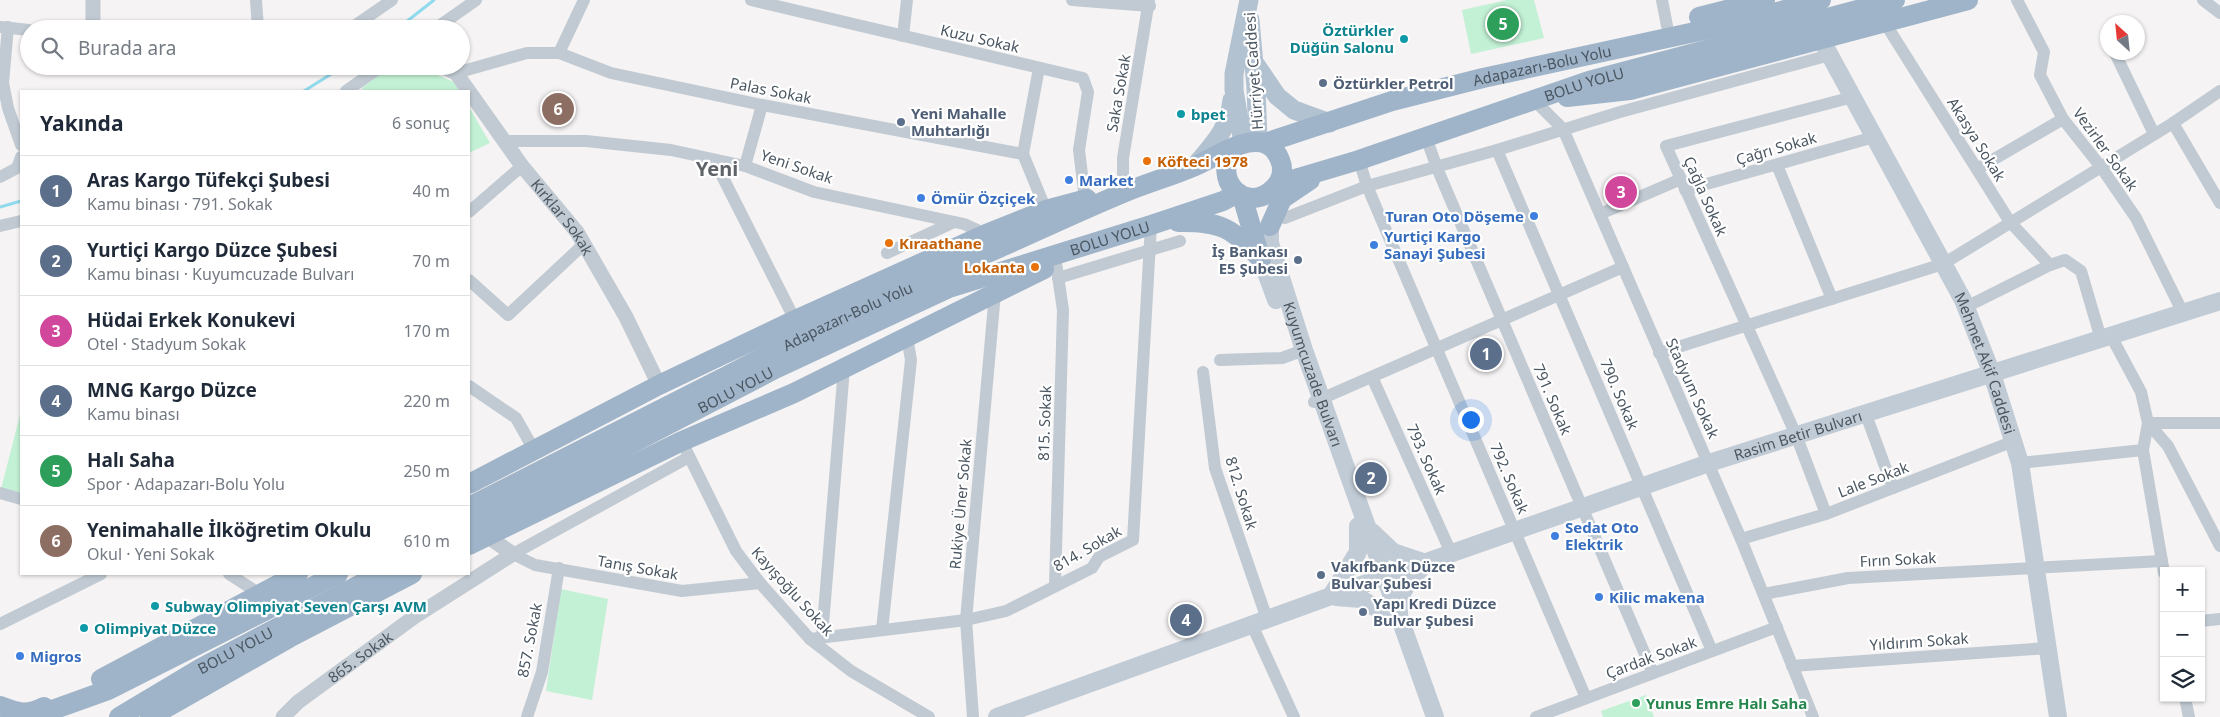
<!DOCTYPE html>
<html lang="tr">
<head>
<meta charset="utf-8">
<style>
  body { margin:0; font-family:"Noto Sans",sans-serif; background:#f6f6f7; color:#1f2937 }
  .controls { position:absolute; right:15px; bottom:15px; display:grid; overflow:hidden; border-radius:0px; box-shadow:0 1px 4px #0004 }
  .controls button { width:45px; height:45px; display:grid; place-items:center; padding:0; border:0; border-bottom:1px solid #e0e1e3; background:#fff; color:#1f2937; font:25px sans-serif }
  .compass { position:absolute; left:2100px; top:15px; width:45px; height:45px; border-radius:50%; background:#fff; box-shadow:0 1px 4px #0004; rotate:333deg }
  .you { position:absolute; left:1470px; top:419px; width:18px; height:18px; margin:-12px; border:4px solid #fff; border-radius:50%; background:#1a73e8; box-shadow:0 0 0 8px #1a73e833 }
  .badge { display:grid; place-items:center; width:32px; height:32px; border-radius:50%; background:#0f766e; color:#fff; font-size:16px; font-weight:700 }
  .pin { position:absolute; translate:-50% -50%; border:2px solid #fff; box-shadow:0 1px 5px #0006 }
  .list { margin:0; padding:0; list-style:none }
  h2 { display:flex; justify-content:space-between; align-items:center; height:65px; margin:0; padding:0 20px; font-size:21px }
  h2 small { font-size:16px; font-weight:400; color:#747a83 }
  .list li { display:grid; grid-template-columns:32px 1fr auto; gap:15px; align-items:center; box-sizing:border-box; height:70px; padding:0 20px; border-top:1px solid #e0e1e3 }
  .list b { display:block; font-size:19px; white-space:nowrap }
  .list p { margin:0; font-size:16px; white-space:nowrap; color:#747a83 }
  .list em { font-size:16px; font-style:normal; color:#747a83 }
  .icon { flex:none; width:28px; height:28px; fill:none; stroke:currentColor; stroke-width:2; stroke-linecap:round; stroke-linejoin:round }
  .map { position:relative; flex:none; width:2220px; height:717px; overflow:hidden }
  .search { position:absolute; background:#fff; box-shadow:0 1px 4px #0004; left:20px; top:20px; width:450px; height:55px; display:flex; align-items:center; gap:12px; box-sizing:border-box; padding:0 18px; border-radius:28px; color:#747a83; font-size:19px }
  .panel { position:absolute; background:#fff; box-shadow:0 1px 4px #0004; left:20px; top:90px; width:450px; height:485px; border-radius:0px }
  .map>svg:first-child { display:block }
</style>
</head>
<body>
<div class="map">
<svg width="2220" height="717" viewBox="0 0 2220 717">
  <rect width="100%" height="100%" fill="#f5f3f3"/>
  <!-- green -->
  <g fill="#c3f1d5">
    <polygon points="1507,0 1534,0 1544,38 1471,54 1462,10"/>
    <polygon points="390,66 416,66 454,82 460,91 363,91 362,88"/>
    <polygon points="469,107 490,143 469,153"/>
    <polygon points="21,411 21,494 1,489"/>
    <polygon points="561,589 608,599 592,700 546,691"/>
    <polygon points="1646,695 1654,717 1603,717 1601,711"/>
  </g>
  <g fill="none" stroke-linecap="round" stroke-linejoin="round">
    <!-- stream -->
    <g stroke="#90daee" stroke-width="3">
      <polyline points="397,29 434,0"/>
      <polyline points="304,91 344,66"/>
      <polyline points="0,207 21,201"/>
    </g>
    <!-- minor -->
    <g stroke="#c1cad2" stroke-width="12">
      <polyline points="256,0 258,29"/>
      <polyline points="751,0 1083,78 1088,92 1079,150 1085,199"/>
      <polyline points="1072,0 1150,6"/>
      <polyline points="1662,0 1667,26"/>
      <polyline points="2017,0 2044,52 2040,75 2063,119 2101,167 2136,218 2183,313"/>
      <polyline points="2203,0 2220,13"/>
      <polyline points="1885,23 2010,222 2050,265"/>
      <polyline points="1,27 29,30"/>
      <polyline points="8,27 3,83 8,108 21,145"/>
      <polyline points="350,29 392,0"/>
      <polyline points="435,29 476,0"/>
      <polyline points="903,36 907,0"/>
      <polyline points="559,53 584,0"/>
      <polyline points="2115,53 2154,134"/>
      <polyline points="456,73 527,53 559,53 611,73 762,105 1023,154 1046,210"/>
      <polyline points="346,91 382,66"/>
      <polyline points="1535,101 1563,129 1741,539 1813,717"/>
      <polyline points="2173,123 2220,203"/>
      <polyline points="1426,137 1437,168 1653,673"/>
      <polyline points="504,141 586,141 671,150 745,166 814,192 964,224 986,234"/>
      <polyline points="1497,150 1712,651"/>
      <polyline points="1023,154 1039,68"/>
      <polyline points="714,160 795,320"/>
      <polyline points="1359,160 1367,186 1586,698"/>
      <polyline points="1777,165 1832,299"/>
      <polyline points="745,166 762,105"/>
      <polyline points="1977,169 2063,119"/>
      <polyline points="0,177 17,168 21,157"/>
      <polyline points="1685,190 1874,137"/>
      <polyline points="1123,193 1123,158 1149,0"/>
      <polyline points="469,212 522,166"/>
      <polyline points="1600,214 1681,179"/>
      <polyline points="1285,218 1367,186 1497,150 1620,112 1830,55"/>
      <polyline points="0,226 21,221"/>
      <polyline points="887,253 954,222"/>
      <polyline points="1058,278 1180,241"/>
      <polyline points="469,280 508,315 584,244"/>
      <polyline points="1966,307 2050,265 2065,260 2081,271 2101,339"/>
      <polyline points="2111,336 2141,392 2148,423 2143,450 2164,573"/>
      <polyline points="1659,353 1943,264 2173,123 2220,91"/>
      <polyline points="1220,360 1282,358 1304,350"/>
      <polyline points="1203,372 1215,468 1267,619"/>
      <polyline points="1372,377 1452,555"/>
      <polyline points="469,386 516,418 534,450"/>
      <polyline points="1314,402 1623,267"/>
      <polyline points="1865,412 1893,488"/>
      <polyline points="2148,423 2168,446 2220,546"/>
      <polyline points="2148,423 2220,423"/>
      <polyline points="680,442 686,450 736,551 760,583 810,639 851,671 929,717"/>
      <polyline points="2020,463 2143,450"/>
      <polyline points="0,493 21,499"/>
      <polyline points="1826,514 1796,435 1666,146 1853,97"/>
      <polyline points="1741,539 1826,514 2014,441"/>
      <polyline points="513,554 535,565 682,591 760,583"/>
      <polyline points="513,554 689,457"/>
      <polyline points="229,574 260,594"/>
      <polyline points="1055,585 1063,310 1056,263"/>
      <polyline points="1764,594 1848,578 2162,561"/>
      <polyline points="2201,621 2220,619"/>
      <polyline points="0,624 101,574"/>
      <polyline points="1252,625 1294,717"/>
      <polyline points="882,630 911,360 907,337"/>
      <polyline points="822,637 844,368"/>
      <polyline points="810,639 966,620 1006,611 1092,568 1099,557 1133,540 1151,225"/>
      <polyline points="1792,666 2048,648"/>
      <polyline points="2185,698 2189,717"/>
      <polyline points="527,717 542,672 559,568"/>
      <polyline points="973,717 966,620 995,293"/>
      <polyline points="1536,717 1777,627"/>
    </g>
    <!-- tertiary -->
    <g stroke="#c1cad2" stroke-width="15">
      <polyline points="93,0 93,29"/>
      <path id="s1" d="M442,66L456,73L522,166L577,232L626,317L659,385"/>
      <path id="s2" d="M283,717L298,702L414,617L513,554L487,536"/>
    </g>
    <!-- secondary -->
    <g stroke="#c1cbd6" stroke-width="18">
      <path id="s3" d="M1821,39L1963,300L1992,374L2020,463L2058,717"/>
      <path id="s4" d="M1270,226V243L1304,350L1435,717"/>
      <polyline points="1261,259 1276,300"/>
      <polyline points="1372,532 1393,552 1426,563"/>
      <polyline points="1331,596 1358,552 1358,526"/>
      <polyline points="1336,597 1361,599 1391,617"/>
      <path d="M1399,613C1399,589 1409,582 1424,565"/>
      <path id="s5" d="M997,717L1378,579L1709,463L2220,301"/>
    </g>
    <!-- primary -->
    <g stroke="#b3c2d1" stroke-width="19">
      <polyline points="1250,20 1256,87 1258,141"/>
      <polyline points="1256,65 1277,96 1294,110 1330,123"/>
      <polyline points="1243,143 1234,90 1234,74 1249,0"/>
      <path d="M1195,166C1213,144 1229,129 1232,100"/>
    </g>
    <!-- trunk -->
    <g stroke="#9fb4c9" stroke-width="20">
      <polyline points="1699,17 1765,0"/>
      <polyline points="1567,97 1630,90 1968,0"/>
      <path id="s6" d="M1265,143L1392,101L1483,78L1741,22L1821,0"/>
      <path id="s7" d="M1278,184L1359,160L1589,81L1895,0"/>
      <polyline points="1242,196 1260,257"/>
      <path d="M1178,222C1222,221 1231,228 1261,259"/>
      <polyline points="1270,226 1282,199 1310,180"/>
      <polyline points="469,484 659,385 795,320 986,234 1046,210 1087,199"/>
      <path id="s8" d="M469,507C553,464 637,422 721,379C762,358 803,335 845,316C897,292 949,270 1001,247C1042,229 1082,210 1123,193C1147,183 1172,176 1195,166C1219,156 1265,121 1280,160C1284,169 1282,181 1274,188C1247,216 1209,179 1235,148"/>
      <path id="s9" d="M469,528L775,369L949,288L1151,225L1223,201L1238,193"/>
      <polyline points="469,545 680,442 794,393 1044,269"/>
      <polyline points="101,679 298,574"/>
      <path d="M0,706C19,713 25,716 44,707"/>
      <polyline points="33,717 108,690 338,574"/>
      <path id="s10" d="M119,717L201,668L380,574"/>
      <polyline points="150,717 289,638 412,574"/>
    </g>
  </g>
  <!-- markers -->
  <g fill="#0f9aa8" stroke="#fff" stroke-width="2">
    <circle cx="1404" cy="39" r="5"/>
    <circle cx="1181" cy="114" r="5"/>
    <circle cx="155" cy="606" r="5"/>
    <circle cx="84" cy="628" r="5"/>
  </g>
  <g fill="#5c6f8a" stroke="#fff" stroke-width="2">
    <circle cx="1323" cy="83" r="5"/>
    <circle cx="901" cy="122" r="5"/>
    <circle cx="1298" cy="260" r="5"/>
    <circle cx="1321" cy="575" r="5"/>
    <circle cx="1363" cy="612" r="5"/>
  </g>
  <g fill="#e8710a" stroke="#fff" stroke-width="2">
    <circle cx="1147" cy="161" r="5"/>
    <circle cx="889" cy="243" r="5"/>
    <circle cx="1035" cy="267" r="5"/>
  </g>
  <g fill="#3f7fe0" stroke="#fff" stroke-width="2">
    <circle cx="1069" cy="180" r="5"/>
    <circle cx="921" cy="198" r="5"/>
    <circle cx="1534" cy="216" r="5"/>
    <circle cx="1374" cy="245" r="5"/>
    <circle cx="1555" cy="536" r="5"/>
    <circle cx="1599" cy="597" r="5"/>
    <circle cx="20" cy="656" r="5"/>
  </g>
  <circle fill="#2e9e5b" stroke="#fff" stroke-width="2" cx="1636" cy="703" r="5"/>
  <g text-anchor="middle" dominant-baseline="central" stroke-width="4.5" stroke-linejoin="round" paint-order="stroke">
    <!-- culture labels -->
    <g font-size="15" font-weight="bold" fill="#0d838f" stroke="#fff" text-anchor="start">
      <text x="1394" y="30" text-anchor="end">Öztürkler<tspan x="1394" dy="17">Düğün Salonu</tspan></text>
      <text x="1191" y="114">bpet</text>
      <text x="165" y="606">Subway Olimpiyat Seven Çarşı AVM</text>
      <text x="94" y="628">Olimpiyat Düzce</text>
    </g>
    <!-- street labels -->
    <g font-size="15" fill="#4a5661" stroke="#fff">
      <text transform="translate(980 38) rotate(13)">Kuzu Sokak</text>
      <text stroke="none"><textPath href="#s6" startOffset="288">Adapazarı-Bolu Yolu</textPath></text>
      <text transform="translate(1253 71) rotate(-94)">Hürriyet Caddesi</text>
      <text stroke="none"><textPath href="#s7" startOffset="322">BOLU YOLU</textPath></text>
      <text transform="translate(771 90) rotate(11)">Palas Sokak</text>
      <text transform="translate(1118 93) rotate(-80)">Saka Sokak</text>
      <text transform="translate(1977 139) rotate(58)">Akasya Sokak</text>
      <text transform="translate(1776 148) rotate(-16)">Çağrı Sokak</text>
      <text transform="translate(2106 149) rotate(54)">Vezirler Sokak</text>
      <text transform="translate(797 166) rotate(19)">Yeni Sokak</text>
      <text transform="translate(1706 196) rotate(66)">Çağla Sokak</text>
      <text stroke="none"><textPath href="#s1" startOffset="195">Kırklar Sokak</textPath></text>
      <text stroke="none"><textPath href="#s9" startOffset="705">BOLU YOLU</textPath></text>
      <text stroke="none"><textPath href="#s8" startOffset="424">Adapazarı-Bolu Yolu</textPath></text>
      <text stroke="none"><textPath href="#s3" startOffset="364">Mehmet Akif Caddesi</textPath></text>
      <text stroke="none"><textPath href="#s4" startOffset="155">Kuyumcuzade Bulvarı</textPath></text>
      <text transform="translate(1693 388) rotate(66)">Stadyum Sokak</text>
      <text stroke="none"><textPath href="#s9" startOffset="300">BOLU YOLU</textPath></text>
      <text transform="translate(1620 394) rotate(67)">790. Sokak</text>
      <text transform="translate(1553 399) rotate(67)">791. Sokak</text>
      <text transform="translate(1044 423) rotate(-88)">815. Sokak</text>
      <text stroke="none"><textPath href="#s5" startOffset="849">Rasim Betir Bulvarı</textPath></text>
      <text transform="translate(1427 459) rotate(66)">793. Sokak</text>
      <text transform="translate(1510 478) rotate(67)">792. Sokak</text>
      <text transform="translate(1873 479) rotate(-21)">Lale Sokak</text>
      <text transform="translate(1242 493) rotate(73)">812. Sokak</text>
      <text transform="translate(960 504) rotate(-85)">Rukiye Üner Sokak</text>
      <text transform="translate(1087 548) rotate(-30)">814. Sokak</text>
      <text transform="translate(1898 559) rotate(-3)">Fırın Sokak</text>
      <text transform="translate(638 567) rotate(10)">Tanış Sokak</text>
      <text transform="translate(793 591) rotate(48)">Kayışoğlu Sokak</text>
      <text transform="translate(529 640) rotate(-79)">857. Sokak</text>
      <text transform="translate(1919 641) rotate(-4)">Yıldırım Sokak</text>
      <text stroke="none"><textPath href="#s10" startOffset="134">BOLU YOLU</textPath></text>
      <text stroke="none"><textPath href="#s2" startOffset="98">865. Sokak</textPath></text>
      <text transform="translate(1651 657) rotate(-20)">Çardak Sokak</text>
    </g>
    <!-- service labels -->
    <g font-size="15" font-weight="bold" fill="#4e5e75" stroke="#fff" text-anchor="start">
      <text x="1333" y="83">Öztürkler Petrol</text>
      <text x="911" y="113">Yeni Mahalle<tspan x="911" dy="17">Muhtarlığı</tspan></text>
      <text x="1288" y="251" text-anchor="end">İş Bankası<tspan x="1288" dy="17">E5 Şubesi</tspan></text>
      <text x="1331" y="566">Vakıfbank Düzce<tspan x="1331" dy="17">Bulvar Şubesi</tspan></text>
      <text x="1373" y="603">Yapı Kredi Düzce<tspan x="1373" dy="17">Bulvar Şubesi</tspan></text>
    </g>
    <!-- food labels -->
    <g font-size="15" font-weight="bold" fill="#c56008" stroke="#fff" text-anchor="start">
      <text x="1157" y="161">Köfteci 1978</text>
      <text x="899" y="243">Kıraathane</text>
      <text x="1025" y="267" text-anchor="end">Lokanta</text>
    </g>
    <!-- shop labels -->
    <g font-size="15" font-weight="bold" fill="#366cbe" stroke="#fff" text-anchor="start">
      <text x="1079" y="180">Market</text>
      <text x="931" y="198">Ömür Özçiçek</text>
      <text x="1524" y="216" text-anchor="end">Turan Oto Döşeme</text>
      <text x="1384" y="236">Yurtiçi Kargo<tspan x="1384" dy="17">Sanayi Şubesi</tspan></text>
      <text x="1565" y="527">Sedat Oto<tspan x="1565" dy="17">Elektrik</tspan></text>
      <text x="1609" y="597">Kilic makena</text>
      <text x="30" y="656">Migros</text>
    </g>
    <!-- leisure labels -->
    <g font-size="15" font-weight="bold" fill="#27864d" stroke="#fff" text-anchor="start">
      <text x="1646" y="703">Yunus Emre Halı Saha</text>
    </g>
    <!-- district labels -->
    <g font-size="20" font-weight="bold" fill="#5f6368" stroke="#fff">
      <text x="717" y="168">Yeni</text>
    </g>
  </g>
</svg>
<div class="controls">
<button>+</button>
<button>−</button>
<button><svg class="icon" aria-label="layers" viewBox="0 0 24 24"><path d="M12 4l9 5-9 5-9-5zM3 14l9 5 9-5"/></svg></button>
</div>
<svg class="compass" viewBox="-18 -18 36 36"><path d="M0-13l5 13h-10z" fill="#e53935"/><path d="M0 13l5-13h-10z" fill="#747a83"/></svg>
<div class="you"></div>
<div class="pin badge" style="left:1486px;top:354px;background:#5c6f8a">1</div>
<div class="pin badge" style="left:1371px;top:478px;background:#5c6f8a">2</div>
<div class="pin badge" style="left:1621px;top:192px;background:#d1479c">3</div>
<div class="pin badge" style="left:1186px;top:620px;background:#5c6f8a">4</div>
<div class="pin badge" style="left:1503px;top:24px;background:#2e9e5b">5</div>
<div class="pin badge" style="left:558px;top:109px;background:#8d6e63">6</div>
<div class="search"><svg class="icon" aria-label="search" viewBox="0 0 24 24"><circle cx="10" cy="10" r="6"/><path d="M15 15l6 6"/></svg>Burada ara</div>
<section class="panel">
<h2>Yakında<small>6 sonuç</small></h2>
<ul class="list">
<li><span class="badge" style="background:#5c6f8a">1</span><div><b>Aras Kargo Tüfekçi Şubesi</b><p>Kamu binası · 791. Sokak</p></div><em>40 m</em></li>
<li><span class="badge" style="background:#5c6f8a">2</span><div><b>Yurtiçi Kargo Düzce Şubesi</b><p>Kamu binası · Kuyumcuzade Bulvarı</p></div><em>70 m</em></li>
<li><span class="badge" style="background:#d1479c">3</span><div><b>Hüdai Erkek Konukevi</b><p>Otel · Stadyum Sokak</p></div><em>170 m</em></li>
<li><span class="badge" style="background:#5c6f8a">4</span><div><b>MNG Kargo Düzce</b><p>Kamu binası</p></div><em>220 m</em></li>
<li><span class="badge" style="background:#2e9e5b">5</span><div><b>Halı Saha</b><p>Spor · Adapazarı-Bolu Yolu</p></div><em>250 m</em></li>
<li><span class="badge" style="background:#8d6e63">6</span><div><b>Yenimahalle İlköğretim Okulu</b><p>Okul · Yeni Sokak</p></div><em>610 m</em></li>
</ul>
</section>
</div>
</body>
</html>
